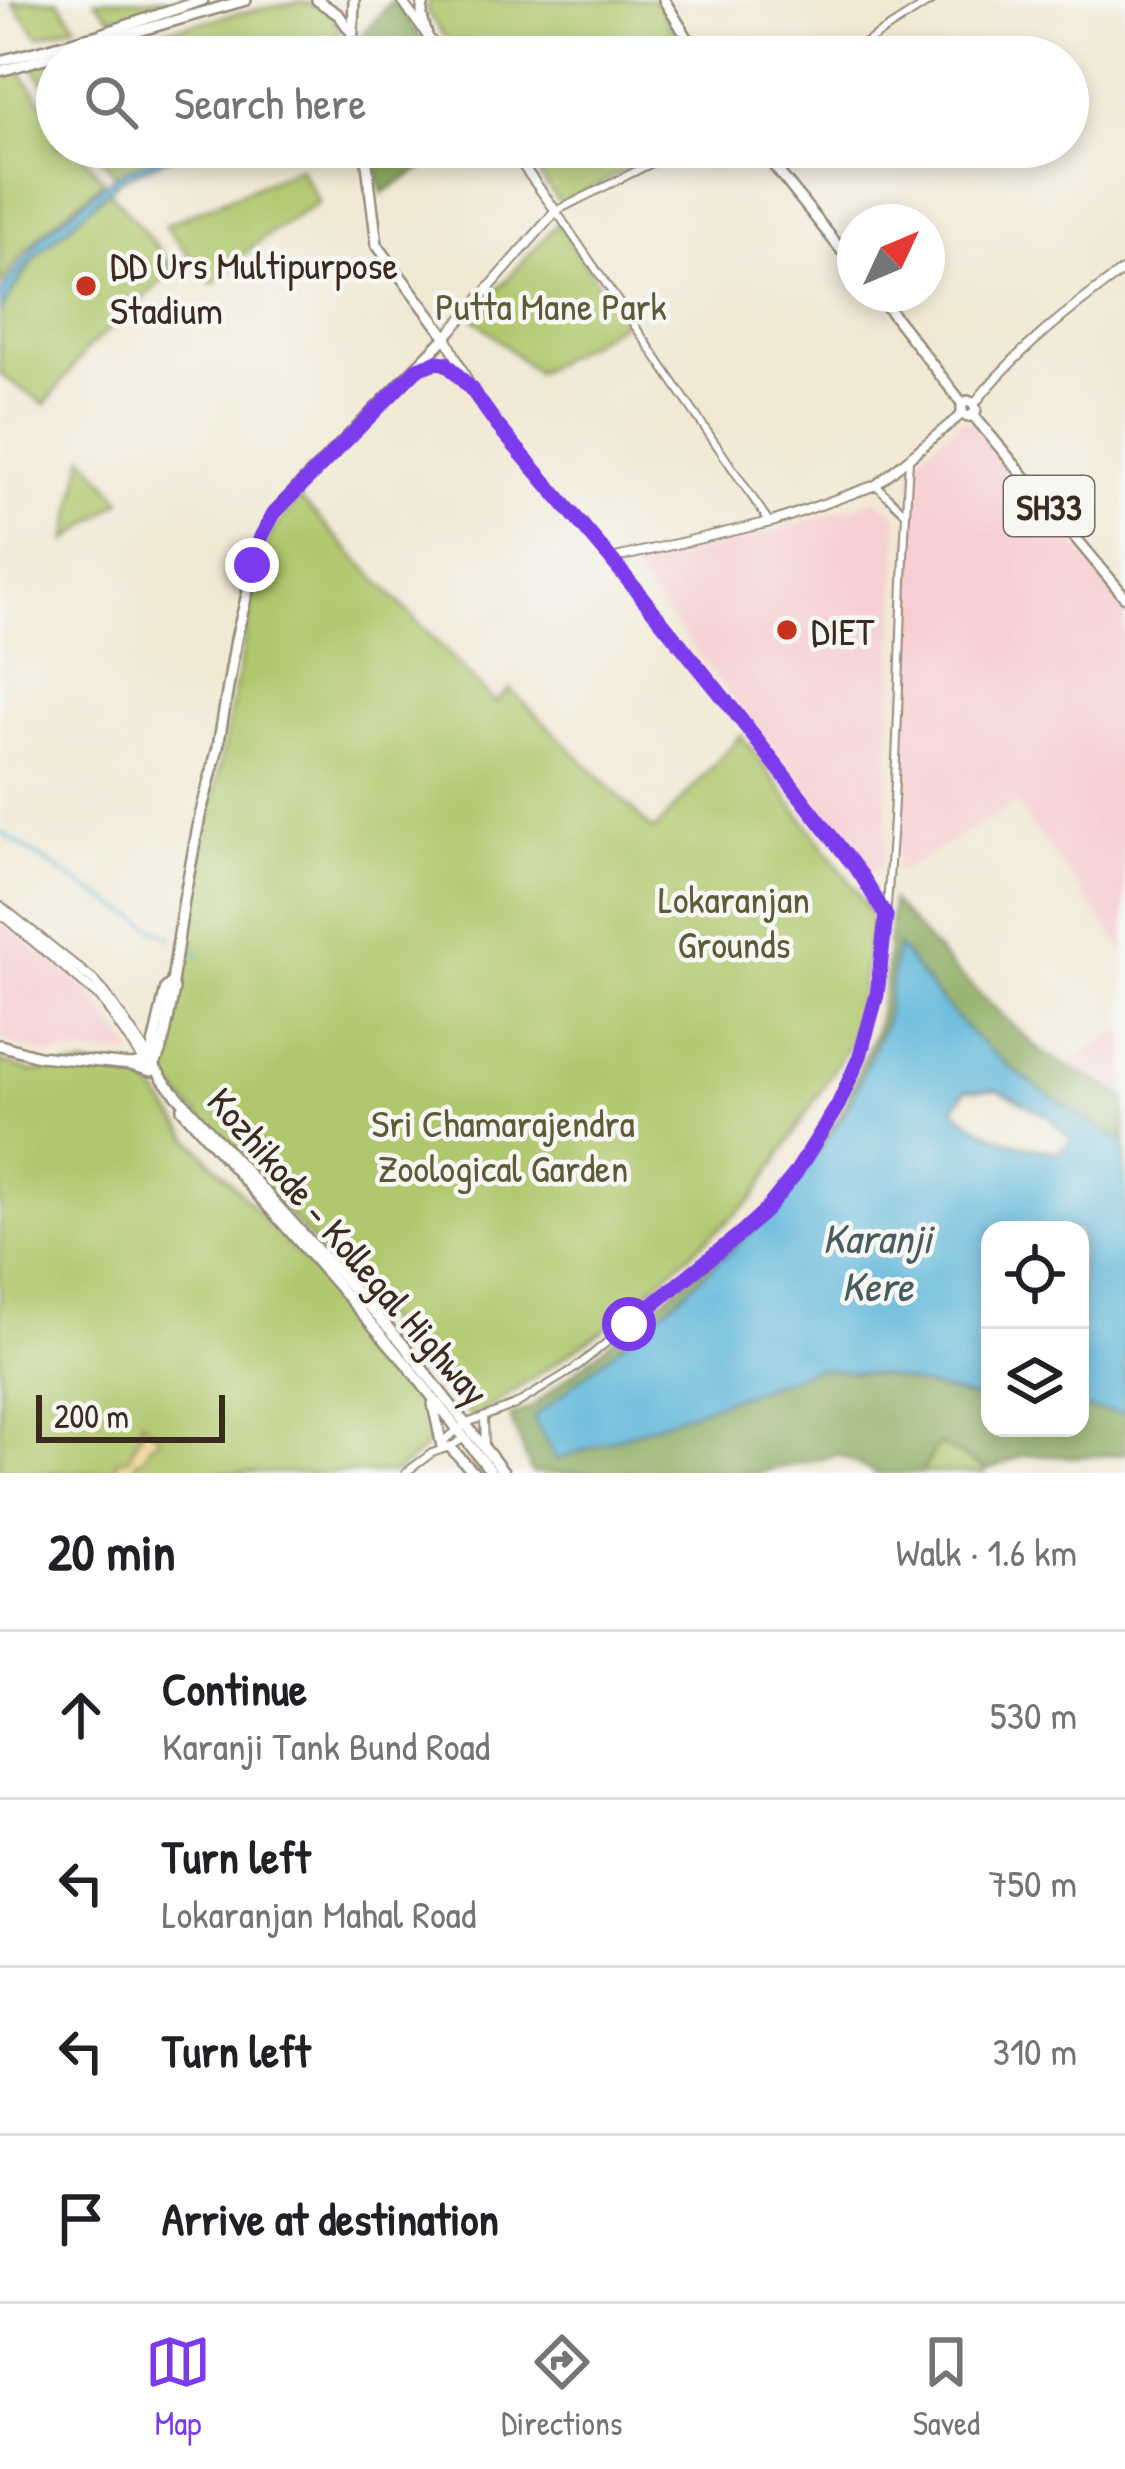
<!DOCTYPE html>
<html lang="en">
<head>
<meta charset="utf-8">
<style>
  body { margin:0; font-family:"Patrick Hand",sans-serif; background:#f2f2f2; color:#202124 }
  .controls { position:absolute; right:36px; bottom:36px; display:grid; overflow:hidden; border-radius:24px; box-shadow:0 6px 18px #0003 }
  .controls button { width:108px; height:108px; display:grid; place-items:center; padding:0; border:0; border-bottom:3px solid #e0e0e0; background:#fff; color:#202124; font:60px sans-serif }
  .compass { position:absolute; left:837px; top:204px; width:108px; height:108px; border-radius:50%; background:#fff; box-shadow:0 6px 18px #0003; rotate:46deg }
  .scale { position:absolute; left:36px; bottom:30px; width:189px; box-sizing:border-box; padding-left:12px; border:6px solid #3b2a1e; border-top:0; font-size:33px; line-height:42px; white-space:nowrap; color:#3b2a1e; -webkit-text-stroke:9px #f6f6f2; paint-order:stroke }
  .stop { position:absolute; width:36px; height:36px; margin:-27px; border:9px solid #7c3aed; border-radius:50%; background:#fff }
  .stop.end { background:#7c3aed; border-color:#fff; box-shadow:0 3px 12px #0008 }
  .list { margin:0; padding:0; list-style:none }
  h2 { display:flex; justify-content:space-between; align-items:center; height:156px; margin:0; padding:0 48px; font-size:51px }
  h2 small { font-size:39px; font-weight:400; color:#757577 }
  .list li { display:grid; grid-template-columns:78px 1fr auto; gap:36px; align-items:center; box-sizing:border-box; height:168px; padding:0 48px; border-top:3px solid #e0e0e0 }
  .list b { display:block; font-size:45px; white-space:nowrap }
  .list p { margin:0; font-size:39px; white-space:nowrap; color:#757577 }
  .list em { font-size:39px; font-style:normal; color:#757577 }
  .icon { flex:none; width:66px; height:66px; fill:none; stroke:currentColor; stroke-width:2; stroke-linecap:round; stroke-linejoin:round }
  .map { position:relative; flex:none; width:1125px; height:1473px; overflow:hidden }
  .search { position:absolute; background:#fff; box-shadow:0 6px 18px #0003; left:36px; right:36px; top:36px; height:132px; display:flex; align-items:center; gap:30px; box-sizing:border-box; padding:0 42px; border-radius:66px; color:#757577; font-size:45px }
  .sheet { height:828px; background:#fff }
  nav { display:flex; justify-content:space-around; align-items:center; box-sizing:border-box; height:168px; border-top:3px solid #e0e0e0; background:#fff; font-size:33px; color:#757577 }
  nav a { display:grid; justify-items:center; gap:6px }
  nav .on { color:#7c3aed }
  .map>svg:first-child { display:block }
</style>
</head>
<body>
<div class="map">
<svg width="1125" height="1473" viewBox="0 0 1125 1473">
  <rect width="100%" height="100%" fill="#f6f6f2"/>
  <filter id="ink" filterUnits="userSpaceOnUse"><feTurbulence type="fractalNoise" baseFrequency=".00833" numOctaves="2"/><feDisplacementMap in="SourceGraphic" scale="24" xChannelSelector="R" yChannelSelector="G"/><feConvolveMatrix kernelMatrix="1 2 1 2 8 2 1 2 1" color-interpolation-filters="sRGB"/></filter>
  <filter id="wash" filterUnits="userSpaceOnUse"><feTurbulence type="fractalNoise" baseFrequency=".004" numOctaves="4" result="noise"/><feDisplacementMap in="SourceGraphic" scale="48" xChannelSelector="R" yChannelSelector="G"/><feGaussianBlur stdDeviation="2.7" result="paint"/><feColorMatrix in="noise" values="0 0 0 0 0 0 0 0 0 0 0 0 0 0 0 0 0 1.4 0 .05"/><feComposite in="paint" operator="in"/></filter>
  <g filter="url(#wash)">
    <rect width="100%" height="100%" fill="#f1e9d4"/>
    <!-- built -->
    <g fill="#f7cfd2">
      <polygon points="962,419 974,421 1125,605 1125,952 1016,804 896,874 913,462"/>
      <polygon points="877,499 898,517 893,690 884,865 870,874 631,569 768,534"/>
      <polygon points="0,921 86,987 134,1054 44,1054 0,1040"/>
      <polygon points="1125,1029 1125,1097 1064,1065"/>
    </g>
    <!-- green -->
    <g fill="#b0c86d" stroke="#767946" stroke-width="3">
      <polygon points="15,0 19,4 24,0 58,0 76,25 39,37 12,2"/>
      <polygon points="95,0 198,0 116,18 108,15"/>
      <polygon points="430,0 655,0 689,57 458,57 426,10"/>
      <path d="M300,2C335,7 350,26 329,57H57V101L33,67L36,60L235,14Z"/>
      <path d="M17,68L57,121V147H77L104,182C64,212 27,243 0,285V74Z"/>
      <polygon points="93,147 178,147 116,175"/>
      <polygon points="520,147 667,147 561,205"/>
      <path d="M300,168L319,203C276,228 247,247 213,285L165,225Z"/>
      <polygon points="109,190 175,269 85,351 45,405 0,374 0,313 8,299 39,253"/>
      <polygon points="558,223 624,322 536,373 473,317"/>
      <polygon points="84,456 122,500 67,541"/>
      <polygon points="300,499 495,703 510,689 654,831 741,735 858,893 873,920 852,1040 753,1199 603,1330 473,1419 159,1072 259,567 273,530"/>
      <polygon points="0,1061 33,1072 85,1066 143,1074 189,1137 377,1340 422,1399 433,1426 429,1445 395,1473 0,1473"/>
      <polygon points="939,1443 987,1470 985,1473 921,1473"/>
    </g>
    <!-- forest -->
    <g fill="#8cac60" stroke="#646b3f" stroke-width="3">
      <polygon points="393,0 435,57 357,57 356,42"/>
      <polygon points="373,147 458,147 382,193"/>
      <path d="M892,901L955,971L1043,1053L1125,1097V1144C1064,1107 999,1066 951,1013C932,992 916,967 897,947L885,1022L846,1112L769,1216L679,1297L699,1409L818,1368L887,1376L974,1398L990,1400V1428H1080V1408L1125,1413V1454L1073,1457L1025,1455L987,1470L939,1444L921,1473H875L839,1455L754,1473H532L510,1417L533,1406L766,1215L838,1118L875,1032L886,980Z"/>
    </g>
    <!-- sand -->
    <path fill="#eeda9e" stroke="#94825e" stroke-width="3" d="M141,1420L160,1438L149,1446L145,1457L136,1462L134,1473H117L116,1460L127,1459C135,1451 133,1440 141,1433Z"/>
    <!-- water -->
    <g fill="#5cb6da" stroke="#4c707c" stroke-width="3" fill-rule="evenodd">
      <polygon points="178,147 193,147 120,180 112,187 39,253 23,273 0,313 0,294 9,279 45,233 116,175"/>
      <path d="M897,945C915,967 932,991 951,1012C999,1066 1064,1107 1125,1144V1413L1080,1408V1230H990V1400L974,1398L887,1376L818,1368L556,1460L533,1418L679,1297L769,1216L800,1178L846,1112L885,1023ZM966,1090H999L1046,1115L1072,1141L1057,1152C1018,1146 982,1136 954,1108Z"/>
    </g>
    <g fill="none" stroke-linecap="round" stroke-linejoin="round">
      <!-- stream -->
      <g stroke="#5cb6da" stroke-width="3">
        <polyline points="0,832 83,886 173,939"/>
        <polyline points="182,944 201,955"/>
      </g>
    </g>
  </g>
  <g filter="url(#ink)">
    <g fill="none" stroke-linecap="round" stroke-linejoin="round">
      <defs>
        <g id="tertiary">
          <polyline points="843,57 933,0"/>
          <polyline points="684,147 556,211 770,523"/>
          <polyline points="876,485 904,512"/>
          <polyline points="611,559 727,702 862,876 886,916"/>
          <polyline points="484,1419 485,1445"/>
          <path d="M442,1446L447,1438L467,1423L515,1405L574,1369L741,1233C791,1187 840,1118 861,1052C884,982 887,908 892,835C900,710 901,585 909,460"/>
          <polyline points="405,1473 432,1453 450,1447 463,1439"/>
        </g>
        <g id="secondary">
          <polyline points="401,0 443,57"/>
          <polyline points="509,147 556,211 446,337 472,390 497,425 611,559 775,521 876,485 962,414"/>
          <path d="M417,369C439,360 447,362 463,380"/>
          <path d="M974,404C1017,350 1070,309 1125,269"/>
          <polyline points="0,906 94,981 105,993 150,1059"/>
          <polyline points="0,913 101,998 145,1063"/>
        </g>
        <g id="primary">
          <polyline points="317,0 339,15 351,32"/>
          <path d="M425,0C419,12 423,22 427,35"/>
          <polyline points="664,0 699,57"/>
          <polyline points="352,57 354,0"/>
          <polyline points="0,61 98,35 203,0"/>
          <polyline points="0,71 246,0"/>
          <polyline points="759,147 855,267"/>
          <polyline points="877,294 962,403 962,414 968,417 973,415 976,410 974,404 968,401 962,403"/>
          <polyline points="973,415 1125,597"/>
          <path d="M172,983L166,988L150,1059L145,1063L131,1065L151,1071C165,1050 168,1016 174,990L172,983L184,900L200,816L218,747L236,639L261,537L274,513L301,484L446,337L377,245L365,147"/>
          <polyline points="0,1045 38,1056 131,1065"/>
          <polyline points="152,1063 165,1082 403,1344 504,1473"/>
          <polyline points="182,1109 404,1361 492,1473"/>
          <polyline points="433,1404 442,1446"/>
          <polyline points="450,1447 474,1473"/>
        </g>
      </defs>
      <!-- tertiary casing -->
      <use href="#tertiary" stroke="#968a79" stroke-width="10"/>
      <!-- secondary casing -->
      <use href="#secondary" stroke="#968a79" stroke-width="12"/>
      <!-- primary casing -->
      <use href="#primary" stroke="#968a79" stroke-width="14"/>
      <!-- tertiary -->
      <use href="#tertiary" stroke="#fff" stroke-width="6"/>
      <!-- secondary -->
      <use href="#secondary" stroke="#fff" stroke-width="8"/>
      <!-- primary -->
      <use href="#primary" stroke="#fff" stroke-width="9"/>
    </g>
  </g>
  <g fill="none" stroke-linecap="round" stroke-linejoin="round" filter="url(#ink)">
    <!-- route -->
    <polyline stroke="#7c3aed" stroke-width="15" points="252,565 261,537 274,513 417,369 437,362 446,363 472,390 497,425 611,559 727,702 862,876 886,916 877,995 860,1056 838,1105 795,1174 766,1210 741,1233 629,1324"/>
  </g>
  <!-- markers -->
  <g fill="#c8321e" stroke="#f6f6f2" stroke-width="4.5">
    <circle cx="86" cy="286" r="12"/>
    <circle cx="787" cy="630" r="12"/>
  </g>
  <g text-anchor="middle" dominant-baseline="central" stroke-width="9" stroke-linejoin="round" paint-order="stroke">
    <!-- shield labels -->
    <rect fill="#f6f6f2" stroke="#73675e" stroke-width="3" x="1004" y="476" width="90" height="60" rx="9"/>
    <g font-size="36" font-weight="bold" fill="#3b2a1e">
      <text x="1049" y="506">SH33</text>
    </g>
    <!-- poi labels -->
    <g font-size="39" fill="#3b2a1e" stroke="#f6f6f2" text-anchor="start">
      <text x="110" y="264">DD Urs Multipurpose<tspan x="110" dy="45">Stadium</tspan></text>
      <text x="811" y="630">DIET</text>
    </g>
    <!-- park labels -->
    <g font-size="39" fill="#5e5936" stroke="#f6f6f2">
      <text x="551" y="305">Putta Mane Park</text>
      <text x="734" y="898">Lokaranjan<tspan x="734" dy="45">Grounds</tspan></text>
      <text x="503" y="1122">Sri Chamarajendra<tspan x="503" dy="45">Zoological Garden</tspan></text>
    </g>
    <!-- street labels -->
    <g font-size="39" fill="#3b2a1e" stroke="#f6f6f2">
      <text transform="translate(349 1246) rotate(49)">Kozhikode - Kollegal Highway</text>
    </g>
    <!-- water labels -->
    <g font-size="42" font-style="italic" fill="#475b60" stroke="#f6f6f2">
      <text x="877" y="1237">Karanji<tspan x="877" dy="48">Kere</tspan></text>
    </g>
  </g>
</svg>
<div class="controls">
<button><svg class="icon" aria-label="locate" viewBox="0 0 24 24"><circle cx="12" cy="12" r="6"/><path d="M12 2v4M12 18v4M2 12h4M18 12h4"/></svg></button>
<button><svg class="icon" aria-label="layers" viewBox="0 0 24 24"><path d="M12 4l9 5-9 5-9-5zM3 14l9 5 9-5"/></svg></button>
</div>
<svg class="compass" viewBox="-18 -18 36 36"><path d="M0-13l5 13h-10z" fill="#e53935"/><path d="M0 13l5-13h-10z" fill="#757577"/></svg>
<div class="scale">200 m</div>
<div class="stop" style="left:629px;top:1324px"></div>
<div class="stop end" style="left:252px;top:565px"></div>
<div class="search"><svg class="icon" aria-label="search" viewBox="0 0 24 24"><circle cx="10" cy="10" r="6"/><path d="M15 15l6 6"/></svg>Search here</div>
</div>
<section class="sheet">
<h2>20 min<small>Walk · 1.6 km</small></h2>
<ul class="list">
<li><svg class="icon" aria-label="ahead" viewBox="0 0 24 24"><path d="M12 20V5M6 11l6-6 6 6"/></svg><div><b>Continue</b><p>Karanji Tank Bund Road</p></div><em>530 m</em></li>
<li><svg class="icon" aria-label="left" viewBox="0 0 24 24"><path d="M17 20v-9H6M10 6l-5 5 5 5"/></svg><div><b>Turn left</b><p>Lokaranjan Mahal Road</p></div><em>750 m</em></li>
<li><svg class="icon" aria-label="left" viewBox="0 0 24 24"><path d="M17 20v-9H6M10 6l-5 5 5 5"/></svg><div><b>Turn left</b></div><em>310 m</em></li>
<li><svg class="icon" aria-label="arrive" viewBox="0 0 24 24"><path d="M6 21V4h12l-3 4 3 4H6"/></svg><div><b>Arrive at destination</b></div></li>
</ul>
</section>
<nav>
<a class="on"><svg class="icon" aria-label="map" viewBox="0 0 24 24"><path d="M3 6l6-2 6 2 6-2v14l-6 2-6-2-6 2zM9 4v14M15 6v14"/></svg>Map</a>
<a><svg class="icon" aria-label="directions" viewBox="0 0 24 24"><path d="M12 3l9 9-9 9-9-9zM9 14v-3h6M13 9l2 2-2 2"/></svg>Directions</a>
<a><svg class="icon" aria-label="saved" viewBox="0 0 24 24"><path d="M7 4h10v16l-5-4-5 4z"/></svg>Saved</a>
</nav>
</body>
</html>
